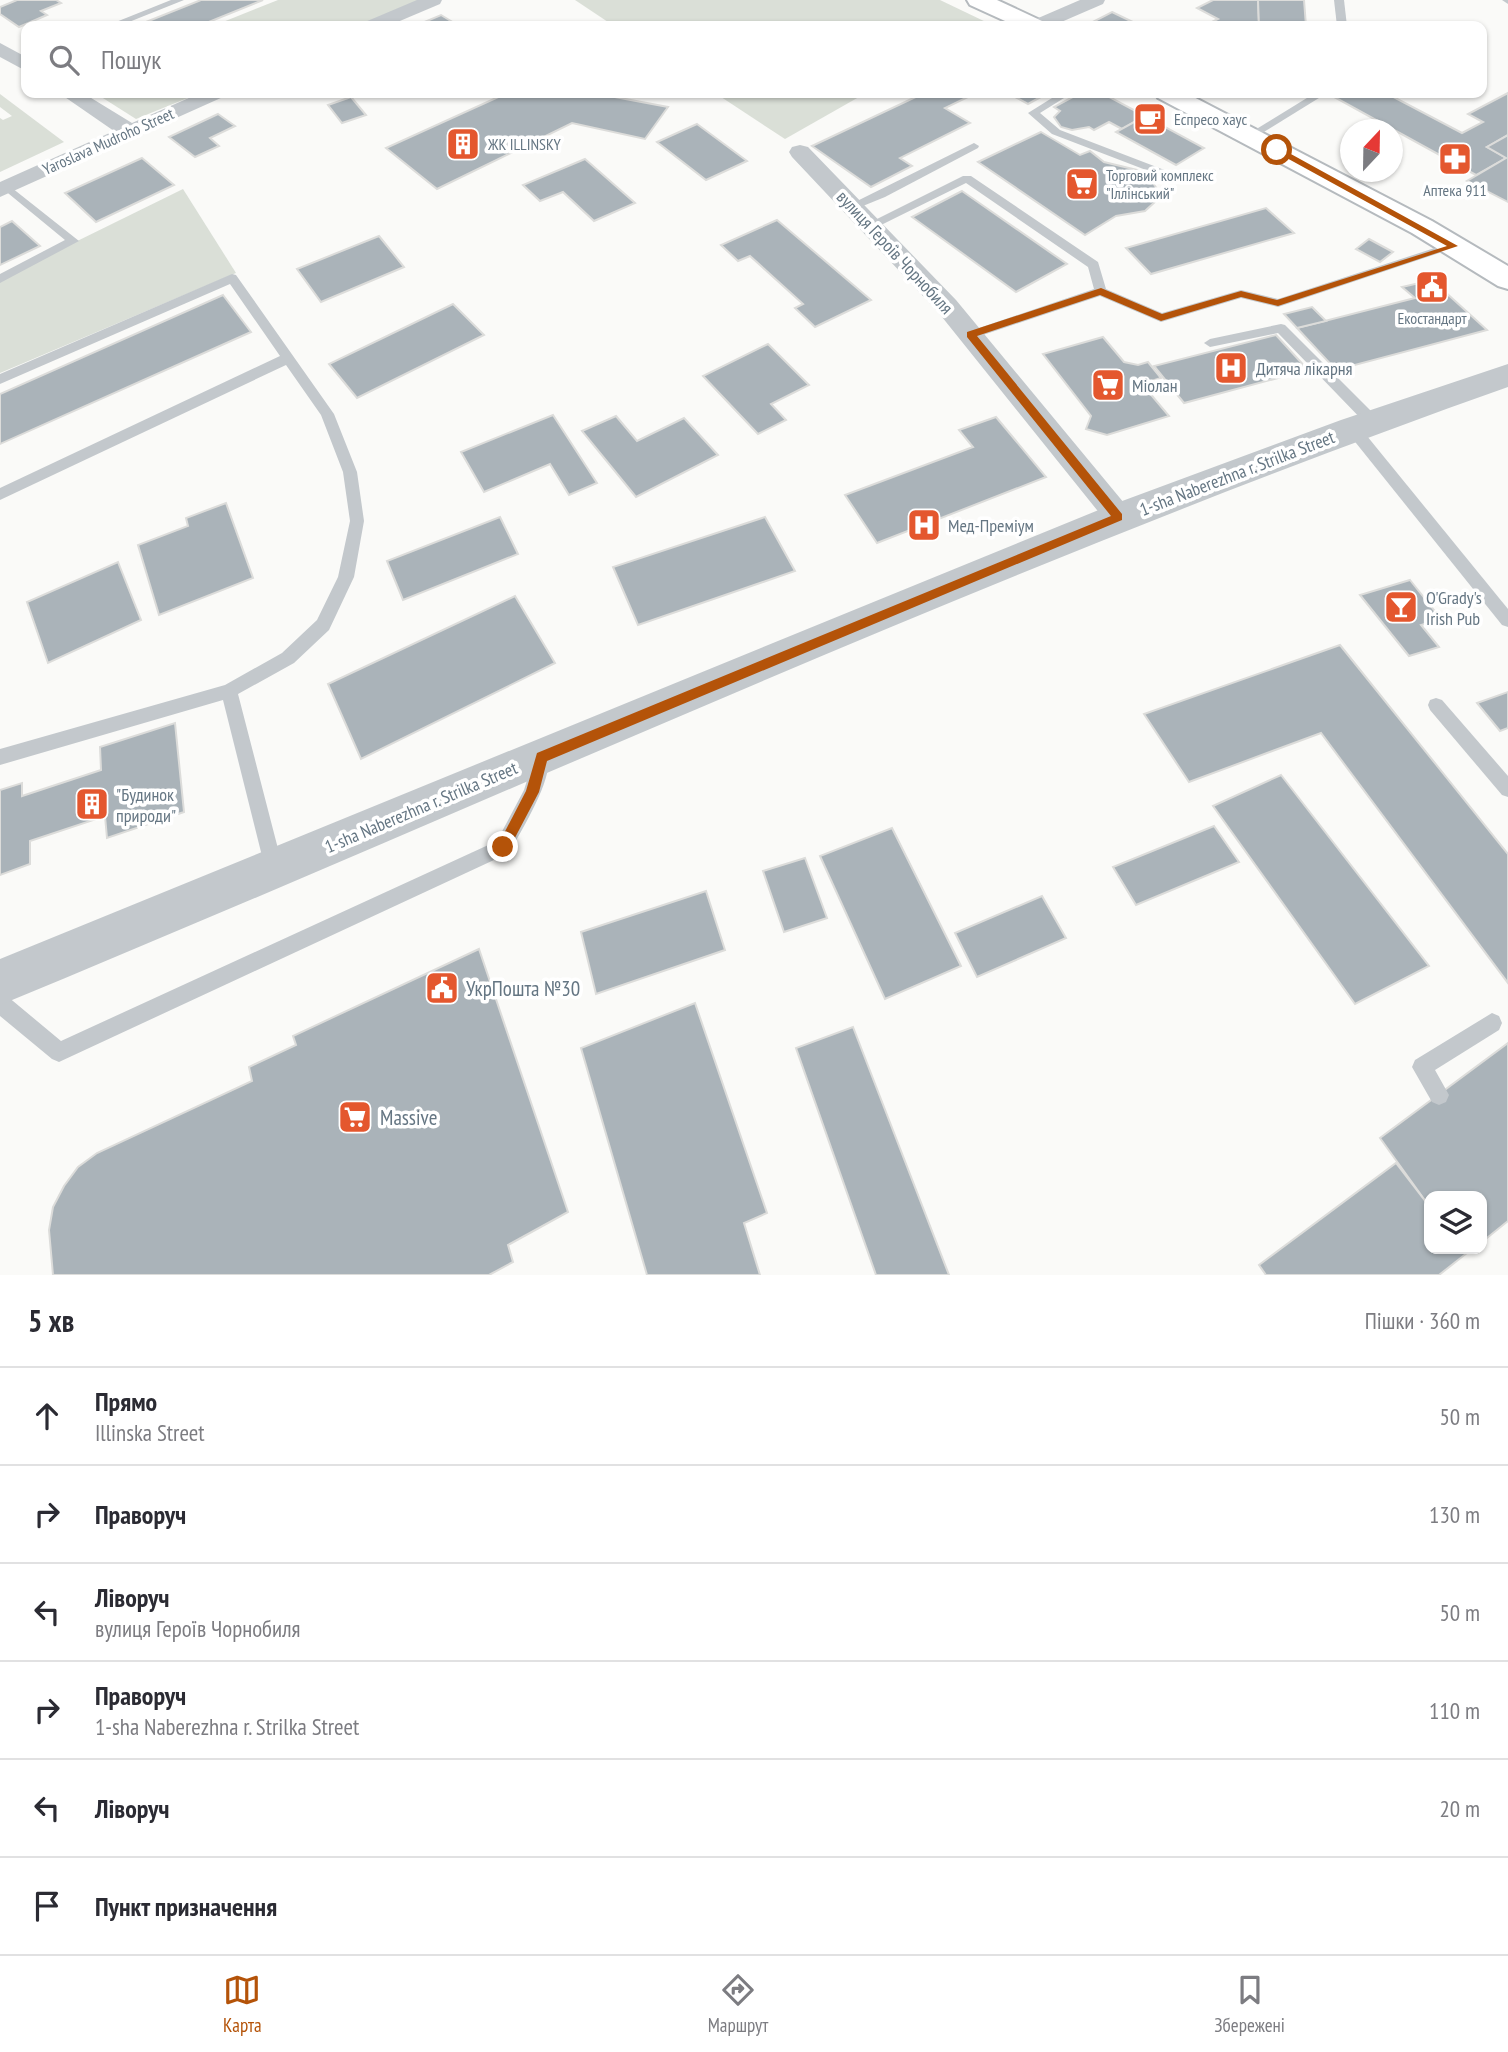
<!DOCTYPE html>
<html lang="uk">
<head>
<meta charset="utf-8">
<style>
  body { margin:0; font-family:"PT Sans Narrow",sans-serif; background:#f2f2f3; color:#2b2b33 }
  .controls { position:absolute; right:21px; bottom:21px; display:grid; overflow:hidden; border-radius:14px; box-shadow:0 2px 5px #0004 }
  .controls button { width:63px; height:63px; display:grid; place-items:center; padding:0; border:0; border-bottom:2px solid #e1e1e2; background:#fff; color:#2b2b33; font:35px sans-serif }
  .compass { position:absolute; left:1340px; top:119px; width:63px; height:63px; border-radius:50%; background:#fff; box-shadow:0 2px 5px #0004; rotate:22deg }
  .stop { position:absolute; width:21px; height:21px; margin:-16px; border:5px solid #b45309; border-radius:50%; background:#fff }
  .stop.end { background:#b45309; border-color:#fff; box-shadow:0 2px 7px #0008 }
  .list { margin:0; padding:0; list-style:none }
  h2 { display:flex; justify-content:space-between; align-items:center; height:91px; margin:0; padding:0 28px; font-size:30px }
  h2 small { font-size:23px; font-weight:400; color:#7c7c81 }
  .list li { display:grid; grid-template-columns:46px 1fr auto; gap:21px; align-items:center; box-sizing:border-box; height:98px; padding:0 28px; border-top:2px solid #e1e1e2 }
  .list b { display:block; font-size:26px; white-space:nowrap }
  .list p { margin:0; font-size:23px; white-space:nowrap; color:#7c7c81 }
  .list em { font-size:23px; font-style:normal; color:#7c7c81 }
  .icon { flex:none; width:38px; height:38px; fill:none; stroke:currentColor; stroke-width:2; stroke-linecap:round; stroke-linejoin:round }
  .map { position:relative; flex:none; width:1508px; height:1275px; overflow:hidden }
  .search { position:absolute; background:#fff; box-shadow:0 2px 5px #0004; left:21px; right:21px; top:21px; height:77px; display:flex; align-items:center; gap:18px; box-sizing:border-box; padding:0 24px; border-radius:14px; color:#7c7c81; font-size:26px }
  .sheet { height:679px; background:#fff }
  nav { display:flex; justify-content:space-around; align-items:center; box-sizing:border-box; height:98px; border-top:2px solid #e1e1e2; background:#fff; font-size:19px; color:#7c7c81 }
  nav a { display:grid; justify-items:center; gap:4px }
  nav .on { color:#b45309 }
  .map>svg:first-child { display:block }
</style>
</head>
<body>
<div class="map">
<svg width="1508" height="1275" viewBox="0 0 1508 1275">
  <rect width="100%" height="100%" fill="#fafaf8"/>
  <!-- green -->
  <g fill="#dadfd7">
    <polygon points="278,0 420,0 357,26 213,26"/>
    <polygon points="575,0 940,0 988,23 982,26 614,26"/>
    <polygon points="95,93 200,93 136,119"/>
    <polygon points="715,93 866,93 785,139"/>
    <polygon points="0,94 64,142 0,172 0,118 3,120 12,116 0,107"/>
    <polygon points="183,189 236,273 0,373 0,279"/>
  </g>
  <!-- building -->
  <g fill="#aab3b9" stroke="#dcdcda" stroke-width="2">
    <polygon points="17,0 56,0 61,3 41,11 47,15 19,27 0,14 0,7"/>
    <polygon points="201,0 263,0 199,26 136,26"/>
    <polygon points="1213,0 1258,0 1259,26 1204,26 1218,19 1197,8"/>
    <polygon points="1258,0 1304,0 1306,26 1259,26"/>
    <polygon points="1112,12 1141,26 1085,26"/>
    <polygon points="441,15 459,26 415,26"/>
    <polygon points="507,93 609,93 615,97 668,107 645,139 572,123 437,189 386,148"/>
    <polygon points="924,93 976,93 945,108 970,123 900,158 912,166 871,187 812,146"/>
    <polygon points="1008,93 1048,93 1028,104"/>
    <polygon points="1080,93 1102,93 1145,116 1122,129 1109,122 1094,130 1089,127 1072,130 1061,127 1054,117 1060,111 1054,107"/>
    <polygon points="1346,93 1386,93 1462,133 1483,122 1468,114 1508,93 1508,135 1487,147 1506,158 1476,175 1336,98"/>
    <polygon points="351,97 366,115 342,123 328,105"/>
    <polygon points="218,114 235,126 210,138 219,146 195,157 169,137"/>
    <polygon points="1145,116 1150,119 1204,148 1176,165 1116,132"/>
    <polygon points="697,124 747,161 706,180 657,142"/>
    <polygon points="1041,132 1080,155 1090,151 1104,162 1137,170 1150,178 1157,189 1157,200 1145,211 1116,216 1085,235 978,162"/>
    <polygon points="1508,135 1508,202 1467,181 1506,158 1487,147"/>
    <polygon points="142,158 174,185 96,222 65,193"/>
    <polygon points="585,159 635,203 594,221 563,192 540,201 523,185"/>
    <polygon points="962,191 1067,264 1016,292 912,217"/>
    <polygon points="1266,208 1294,233 1151,274 1126,248"/>
    <polygon points="777,220 871,300 815,327 795,308 803,304 750,256 738,261 721,245"/>
    <polygon points="12,221 40,246 0,265 0,227"/>
    <polygon points="379,236 404,267 321,302 297,269"/>
    <polygon points="1369,239 1393,252 1380,262 1356,249"/>
    <polygon points="1432,280 1487,330 1336,370 1297,328 1415,298 1402,287"/>
    <polygon points="223,295 251,332 0,444 0,394"/>
    <polygon points="453,304 484,335 357,398 329,364"/>
    <polygon points="1312,307 1326,321 1297,328 1284,314"/>
    <polygon points="1276,335 1308,370 1184,403 1154,366"/>
    <polygon points="1103,337 1124,362 1138,365 1148,362 1161,378 1151,381 1147,390 1169,416 1107,435 1086,429 1091,416 1043,354"/>
    <polygon points="768,344 809,385 771,404 786,420 758,434 703,376"/>
    <polygon points="553,415 597,483 569,495 550,464 484,492 461,452"/>
    <polygon points="616,416 637,441 684,418 718,455 636,497 582,431"/>
    <polygon points="996,417 1046,477 877,543 845,495 973,447 959,430"/>
    <polygon points="226,503 253,578 159,615 138,545 188,526 186,518"/>
    <polygon points="500,517 518,554 403,600 387,561"/>
    <polygon points="765,517 795,571 638,625 613,567"/>
    <polygon points="118,562 141,620 48,663 27,602"/>
    <polygon points="1410,580 1441,619 1421,625 1439,647 1409,656 1360,595"/>
    <polygon points="515,596 555,663 361,759 328,684"/>
    <polygon points="1340,645 1508,854 1508,983 1321,733 1189,782 1144,714"/>
    <polygon points="1508,692 1508,728 1500,731 1477,703"/>
    <polygon points="175,723 184,812 107,838 105,816 30,841 30,864 0,875 0,790 22,783 22,796 101,770 100,747"/>
    <polygon points="1281,775 1429,966 1355,1004 1213,806"/>
    <polygon points="1214,826 1239,862 1136,905 1113,867"/>
    <polygon points="892,828 961,966 885,999 820,856"/>
    <polygon points="805,858 827,918 784,932 763,871"/>
    <polygon points="706,891 725,950 596,994 581,932"/>
    <polygon points="1042,896 1066,938 977,977 955,933"/>
    <polygon points="479,949 568,1212 508,1245 513,1262 489,1275 53,1275 49,1230 53,1207 64,1186 78,1167 97,1153 252,1081 249,1067 296,1045 293,1036"/>
    <polygon points="695,1003 767,1213 744,1223 760,1275 647,1275 581,1048"/>
    <polygon points="853,1027 949,1275 876,1275 796,1048"/>
    <polygon points="1508,1043 1508,1221 1482,1242 1482,1196 1429,1196 1429,1206 1380,1138"/>
    <polygon points="1396,1163 1429,1206 1429,1249 1463,1249 1467,1253 1439,1275 1266,1275 1259,1265"/>
  </g>
  <g fill="none" stroke-linecap="round" stroke-linejoin="round">
    <defs>
      <g id="primary">
        <polygon points="967,0 997,0 1042,21 1046,26 1016,26 970,5"/>
        <polygon points="1155,93 1186,93 1432,221 1508,266 1508,289 1498,286 1412,233 1158,98"/>
      </g>
    </defs>
    <!-- primary casing -->
    <use href="#primary" stroke="#b5babe" stroke-width="4"/>
    <!-- service -->
    <g fill="#c3c8cc" fill-rule="evenodd">
      <polygon points="171,0 184,0 119,26 106,26"/>
      <polygon points="1334,0 1344,0 1347,26 1337,26"/>
      <polygon points="1502,0 1508,0 1508,4"/>
      <polygon points="1060,93 1072,93 1040,113 1060,130 1167,171 1167,175 1159,175 1052,134 1028,113"/>
      <polygon points="1315,93 1327,93 1254,138 1245,136"/>
      <polygon points="974,143 979,146 978,148 885,197 853,210 847,206"/>
      <polygon points="963,176 971,176 1098,262 1106,289 1162,313 1241,290 1278,299 1450,243 1458,243 1460,246 1278,307 1241,298 1161,322 1100,296 971,339 965,335 967,332 1094,289 1088,267 966,183 875,228 867,228 865,225"/>
      <polygon points="7,184 79,241 0,283 0,274 65,240 3,189 1,187"/>
      <polygon points="232,274 236,275 334,414 357,472 364,521 354,577 329,630 294,663 238,694 283,868 280,874 274,877 268,874 265,868 223,700 0,765 0,749 225,685 282,653 317,620 338,577 350,521 343,472 321,415 286,365 0,500 0,488 280,356 230,284 0,384 0,374"/>
      <polygon points="1281,324 1285,325 1378,418 1380,422 1378,426 1368,426 1278,333 1210,347 1204,343 1210,339"/>
      <polygon points="1353,424 1358,425 1508,609 1508,627 1502,625 1348,433 1346,429 1348,425"/>
      <polygon points="1436,698 1442,700 1508,776 1508,797 1502,795 1430,710 1428,705 1430,700"/>
      <path d="M541,752L547,755C556,775 520,833 509,853L59,1062L52,1059L0,1016V993L7,996L61,1041L497,841L524,790L535,755Z"/>
      <polygon points="1492,1013 1499,1016 1502,1023 1499,1030 1435,1070 1449,1095 1446,1102 1439,1105 1432,1102 1412,1067 1415,1060"/>
    </g>
    <!-- minor -->
    <g fill="#c3c8cc" fill-rule="evenodd">
      <polygon points="417,0 442,0 440,4 388,26 362,26 365,22"/>
      <polygon points="1080,0 1105,0 1103,4 1052,26 1026,26 1029,22"/>
      <polygon points="0,43 26,57 26,71 0,57"/>
      <polygon points="59,93 83,93 132,123 200,93 226,93 223,97 0,197 0,182 114,131"/>
      <polygon points="800,145 808,147 956,300 1129,509 1134,517 1129,525 1119,528 1109,525 938,312 792,157 789,152 792,147"/>
    </g>
    <!-- tertiary -->
    <path fill="#c3c8cc" fill-rule="evenodd" d="M1508,364V387C996,568 502,798 0,1005V959L1106,507L1341,420Z"/>
    <!-- primary -->
    <use href="#primary" fill="#fff" fill-rule="evenodd"/>
  </g>
  <!-- route -->
  <polygon fill="#b45309" points="1274,148 1280,148 1458,246 1278,306 1241,297 1161,321 1100,295 977,336 1122,514 1122,520 547,761 539,792 508,851 499,851 499,843 526,791 537,753 1111,516 967,337 967,332 1101,288 1162,314 1241,291 1277,300 1447,246 1274,151"/>
  <!-- icons -->
  <defs>
    <symbol id="cafe-square" viewBox="-11 -11 22 22"><rect x="-9" y="-9" width="18" height="18" rx="4" fill="#e4572e" stroke="#fff"/><path d="M-5.5-4.5H6V0H3Q3 3.5 0 3.5H-2.5Q-5.5 3.5-5.5 0ZM3-3.2v2h1.7v-2ZM-6 4.5H4V6H-6Z" fill="#fff"/></symbol>
    <symbol id="building-square" viewBox="-11 -11 22 22"><rect x="-9" y="-9" width="18" height="18" rx="4" fill="#e4572e" stroke="#fff"/><path d="M-4-6H4V6H1V3H-1V6H-4ZM-2.5-4.3h1.7v1.8h-1.7ZM.8-4.3h1.7v1.8H.8ZM-2.5-1h1.7V.8h-1.7ZM.8-1h1.7V.8H.8Z" fill="#fff"/></symbol>
    <symbol id="pharmacy-square" viewBox="-11 -11 22 22"><rect x="-9" y="-9" width="18" height="18" rx="4" fill="#e4572e" stroke="#fff"/><path d="M-2-6h4v4h4v4h-4v4h-4v-4h-4v-4h4Z" fill="#fff"/></symbol>
    <symbol id="supermarket-square" viewBox="-11 -11 22 22"><rect x="-9" y="-9" width="18" height="18" rx="4" fill="#e4572e" stroke="#fff"/><path d="M-6-5.5h2.5l.6 2H6L4.5 2H-2.5L-4.4-4H-6ZM-1.5 3.2a1.3 1.3 0 1 0 .1 0ZM3 3.2a1.3 1.3 0 1 0 .1 0Z" fill="#fff"/></symbol>
    <symbol id="civic-square" viewBox="-11 -11 22 22"><rect x="-9" y="-9" width="18" height="18" rx="4" fill="#e4572e" stroke="#fff"/><path d="M-.6-6.5H3V-4.5H.6V-3L4-1V1h2V6H-6V1h2V-1L-.6-3ZM-1.2 2.5V6h2.4V2.5Z" fill="#fff"/></symbol>
    <symbol id="hospital-square" viewBox="-11 -11 22 22"><rect x="-9" y="-9" width="18" height="18" rx="4" fill="#e4572e" stroke="#fff"/><path d="M-5-5h3v3.5h4V-5h3V5h-3V1.5h-4V5h-3Z" fill="#fff"/></symbol>
    <symbol id="bar-square" viewBox="-11 -11 22 22"><rect x="-9" y="-9" width="18" height="18" rx="4" fill="#e4572e" stroke="#fff"/><path d="M-6-5H6L.8 .8V4.5H3.5V6h-7V4.5H-.8V.8Z" fill="#fff"/></symbol>
  </defs>
  <g fill-rule="evenodd">
    <use href="#cafe-square" x="1131" y="100" width="38" height="38"/>
    <use href="#building-square" x="444" y="125" width="38" height="38"/>
    <use href="#pharmacy-square" x="1436" y="140" width="38" height="38"/>
    <use href="#supermarket-square" x="1063" y="165" width="38" height="38"/>
    <use href="#civic-square" x="1413" y="268" width="38" height="38"/>
    <use href="#hospital-square" x="1212" y="349" width="38" height="38"/>
    <use href="#supermarket-square" x="1089" y="366" width="38" height="38"/>
    <use href="#hospital-square" x="905" y="506" width="38" height="38"/>
    <use href="#bar-square" x="1382" y="588" width="38" height="38"/>
    <use href="#building-square" x="73" y="785" width="38" height="38"/>
    <use href="#civic-square" x="423" y="969" width="38" height="38"/>
    <use href="#supermarket-square" x="336" y="1098" width="38" height="38"/>
  </g>
  <g text-anchor="middle" dominant-baseline="central" stroke-width="7" stroke-linejoin="round" paint-order="stroke">
    <!-- far-poi labels -->
    <g font-size="16" fill="#657683" stroke="#fff" text-anchor="start">
      <text x="1174" y="119">Еспресо хаус</text>
      <text x="488" y="144">ЖК ILLINSKY</text>
      <text x="1106" y="175">Торговий комплекс<tspan x="1106" dy="18">"Іллінський"</tspan></text>
      <text x="1455" y="190" text-anchor="middle">Аптека 911</text>
      <text x="1432" y="318" text-anchor="middle">Екостандарт</text>
    </g>
    <!-- far-street labels -->
    <g font-size="16" fill="#657683" stroke="#fff">
      <text transform="translate(108 141) rotate(-24)">Yaroslava Mudroho Street</text>
    </g>
    <!-- street labels -->
    <g font-size="18" fill="#657683" stroke="#fff">
      <text transform="translate(895 252) rotate(47)">вулиця Героїв Чорнобиля</text>
      <text transform="translate(1237 473) rotate(-21)">1-sha Naberezhna r. Strilka Street</text>
      <text transform="translate(421 807) rotate(-23)">1-sha Naberezhna r. Strilka Street</text>
    </g>
    <!-- poi labels -->
    <g font-size="18" fill="#657683" stroke="#fff" text-anchor="start">
      <text x="1256" y="368">Дитяча лікарня</text>
      <text x="1132" y="385">Міолан</text>
      <text x="948" y="525">Мед-Преміум</text>
      <text x="1426" y="597">O'Grady's<tspan x="1426" dy="21">Irish Pub</tspan></text>
      <text x="116" y="794">"Будинок<tspan x="116" dy="21">природи"</tspan></text>
    </g>
    <!-- near-poi labels -->
    <g font-size="21" fill="#657683" stroke="#fff" text-anchor="start">
      <text x="466" y="988">УкрПошта №30</text>
      <text x="380" y="1117">Massive</text>
    </g>
  </g>
</svg>
<div class="controls">
<button><svg class="icon" aria-label="layers" viewBox="0 0 24 24"><path d="M12 4l9 5-9 5-9-5zM3 14l9 5 9-5"/></svg></button>
</div>
<svg class="compass" viewBox="-18 -18 36 36"><path d="M0-13l5 13h-10z" fill="#e53935"/><path d="M0 13l5-13h-10z" fill="#7c7c81"/></svg>
<div class="stop" style="left:1277px;top:150px"></div>
<div class="stop end" style="left:503px;top:847px"></div>
<div class="search"><svg class="icon" aria-label="search" viewBox="0 0 24 24"><circle cx="10" cy="10" r="6"/><path d="M15 15l6 6"/></svg>Пошук</div>
</div>
<section class="sheet">
<h2>5 хв<small>Пішки · 360 m</small></h2>
<ul class="list">
<li><svg class="icon" aria-label="ahead" viewBox="0 0 24 24"><path d="M12 20V5M6 11l6-6 6 6"/></svg><div><b>Прямо</b><p>Illinska Street</p></div><em>50 m</em></li>
<li><svg class="icon" aria-label="right" viewBox="0 0 24 24"><path d="M7 20v-9h11M14 6l5 5-5 5"/></svg><div><b>Праворуч</b></div><em>130 m</em></li>
<li><svg class="icon" aria-label="left" viewBox="0 0 24 24"><path d="M17 20v-9H6M10 6l-5 5 5 5"/></svg><div><b>Ліворуч</b><p>вулиця Героїв Чорнобиля</p></div><em>50 m</em></li>
<li><svg class="icon" aria-label="right" viewBox="0 0 24 24"><path d="M7 20v-9h11M14 6l5 5-5 5"/></svg><div><b>Праворуч</b><p>1-sha Naberezhna r. Strilka Street</p></div><em>110 m</em></li>
<li><svg class="icon" aria-label="left" viewBox="0 0 24 24"><path d="M17 20v-9H6M10 6l-5 5 5 5"/></svg><div><b>Ліворуч</b></div><em>20 m</em></li>
<li><svg class="icon" aria-label="arrive" viewBox="0 0 24 24"><path d="M6 21V4h12l-3 4 3 4H6"/></svg><div><b>Пункт призначення</b></div></li>
</ul>
</section>
<nav>
<a class="on"><svg class="icon" aria-label="map" viewBox="0 0 24 24"><path d="M3 6l6-2 6 2 6-2v14l-6 2-6-2-6 2zM9 4v14M15 6v14"/></svg>Карта</a>
<a><svg class="icon" aria-label="directions" viewBox="0 0 24 24"><path d="M12 3l9 9-9 9-9-9zM9 14v-3h6M13 9l2 2-2 2"/></svg>Маршрут</a>
<a><svg class="icon" aria-label="saved" viewBox="0 0 24 24"><path d="M7 4h10v16l-5-4-5 4z"/></svg>Збережені</a>
</nav>
</body>
</html>
